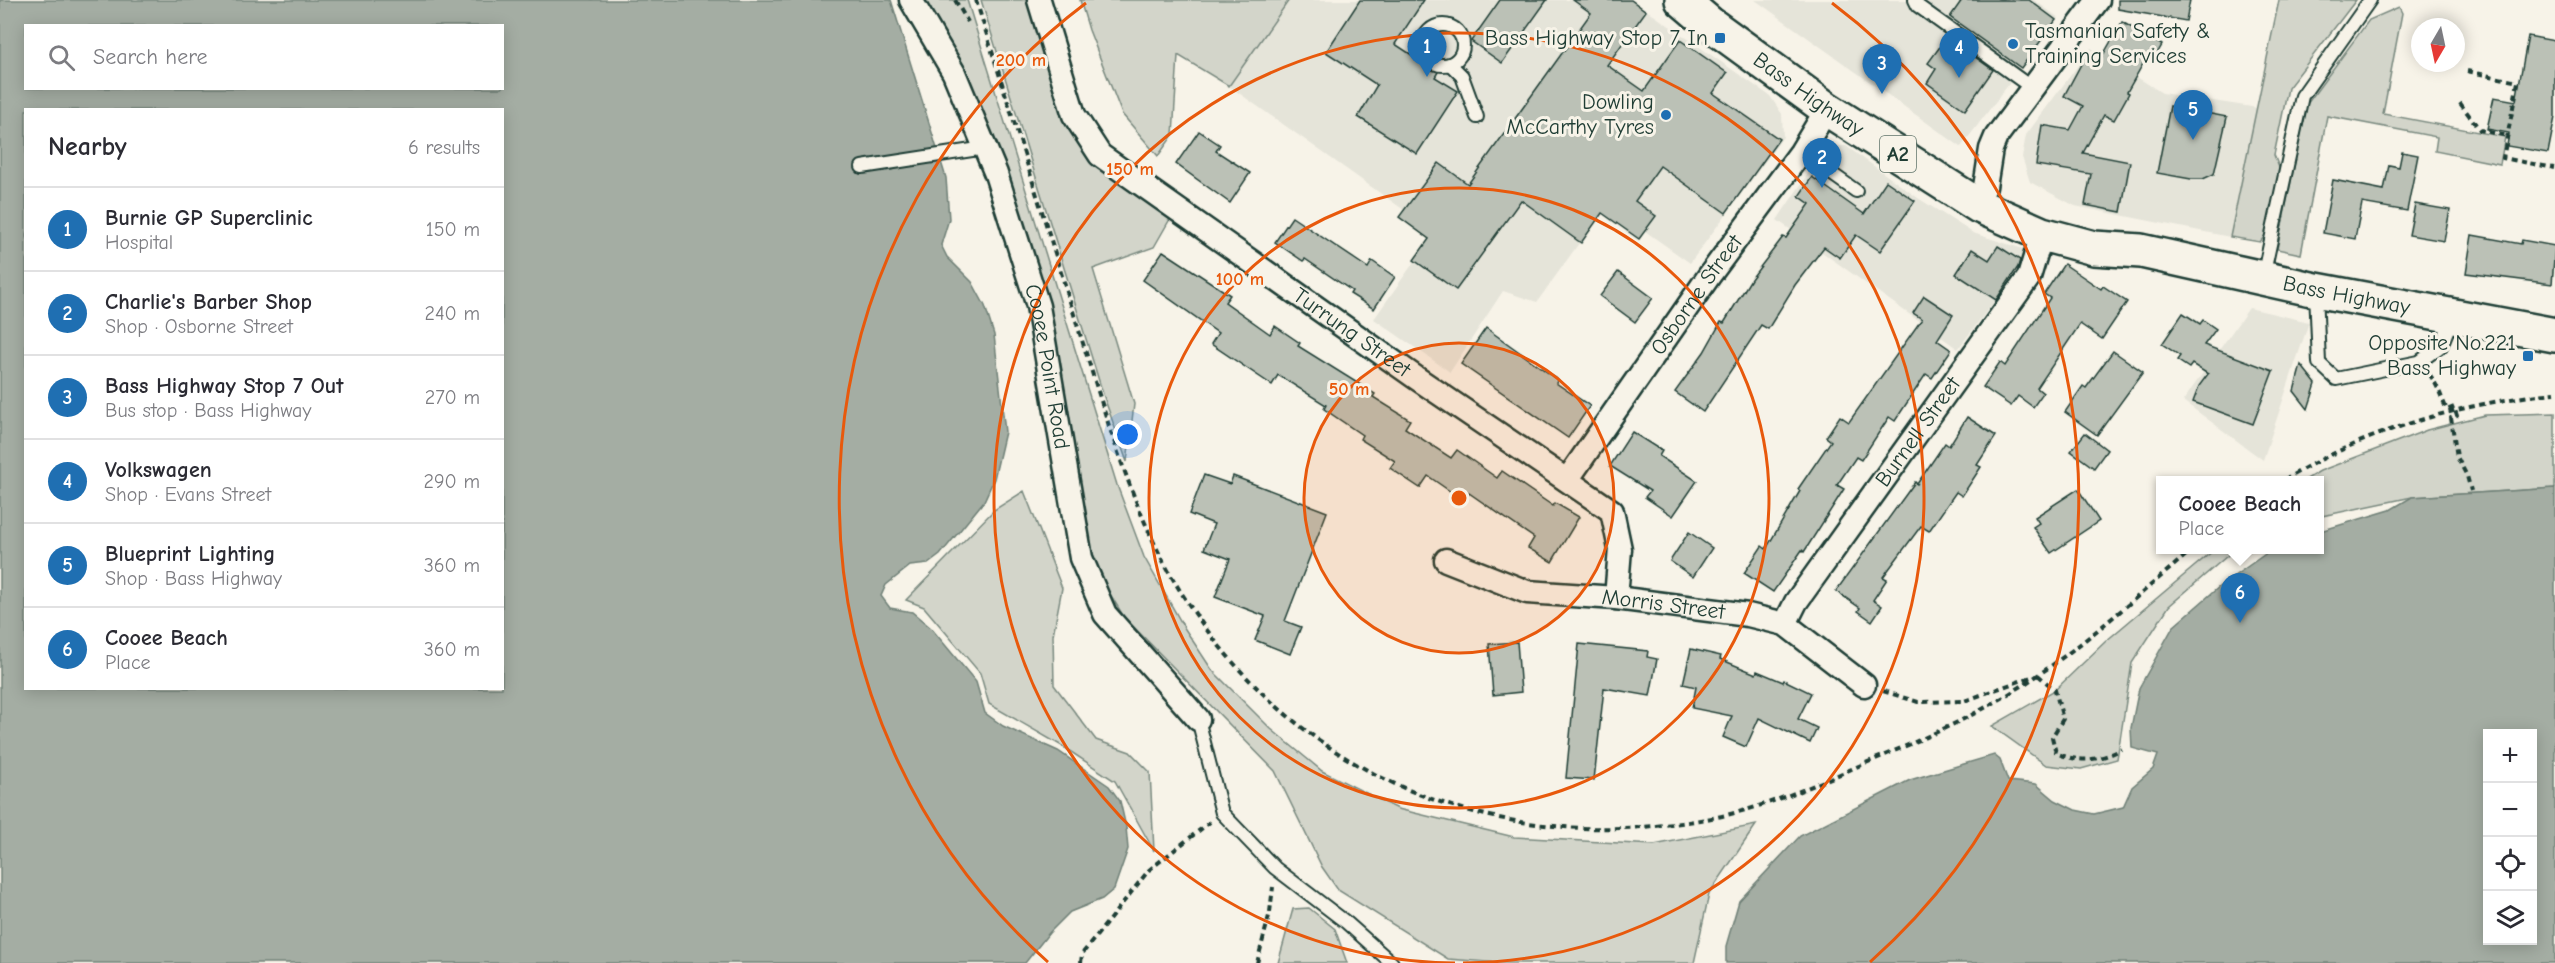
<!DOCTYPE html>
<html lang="en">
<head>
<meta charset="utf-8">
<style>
  body { margin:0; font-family:"Comic Neue",sans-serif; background:#f2f2f3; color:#2b2b33 }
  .controls { position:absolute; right:18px; bottom:18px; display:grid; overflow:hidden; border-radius:0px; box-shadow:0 3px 15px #0003 }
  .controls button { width:54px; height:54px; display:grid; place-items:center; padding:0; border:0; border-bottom:2px solid #e1e1e2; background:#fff; color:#2b2b33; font:30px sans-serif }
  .compass { position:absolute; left:2411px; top:18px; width:54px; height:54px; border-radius:50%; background:#fff; box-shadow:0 3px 15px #0003; rotate:189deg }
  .you { position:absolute; left:1128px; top:435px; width:21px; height:21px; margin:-15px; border:4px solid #fff; border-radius:50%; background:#1a73e8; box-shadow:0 0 0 9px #1a73e833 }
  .badge { display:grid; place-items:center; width:39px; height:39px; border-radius:50%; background:#1f6fb2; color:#fff; font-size:20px; font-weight:700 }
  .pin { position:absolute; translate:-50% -50px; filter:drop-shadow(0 2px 3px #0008) }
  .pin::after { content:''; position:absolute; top:32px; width:21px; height:18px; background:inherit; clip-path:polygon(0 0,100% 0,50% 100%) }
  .popup { position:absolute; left:2156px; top:476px; width:168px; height:78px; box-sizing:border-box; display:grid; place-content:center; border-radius:0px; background:#fff; filter:drop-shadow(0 2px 4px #0005); font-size:20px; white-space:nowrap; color:#7c7c81 }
  .popup b { font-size:22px; color:#2b2b33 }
  .popup::after { content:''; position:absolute; left:50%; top:100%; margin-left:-12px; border:12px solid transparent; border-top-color:#fff }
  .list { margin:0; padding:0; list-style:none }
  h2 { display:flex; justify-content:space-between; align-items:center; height:78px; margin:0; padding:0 24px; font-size:26px }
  h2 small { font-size:20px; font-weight:400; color:#7c7c81 }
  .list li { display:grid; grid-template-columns:39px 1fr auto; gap:18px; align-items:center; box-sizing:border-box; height:84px; padding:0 24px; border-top:2px solid #e1e1e2 }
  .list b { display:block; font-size:22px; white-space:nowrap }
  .list p { margin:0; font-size:20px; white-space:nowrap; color:#7c7c81 }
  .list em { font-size:20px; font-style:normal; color:#7c7c81 }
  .icon { flex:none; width:33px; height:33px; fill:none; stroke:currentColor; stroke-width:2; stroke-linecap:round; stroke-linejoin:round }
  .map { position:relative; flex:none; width:2555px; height:963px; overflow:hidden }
  .search { position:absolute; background:#fff; box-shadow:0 3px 15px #0003; left:24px; top:24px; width:480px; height:66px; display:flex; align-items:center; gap:15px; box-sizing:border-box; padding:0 21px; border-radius:0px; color:#7c7c81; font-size:22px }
  .panel { position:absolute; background:#fff; box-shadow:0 3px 15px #0003; left:24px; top:108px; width:480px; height:582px; border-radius:0px }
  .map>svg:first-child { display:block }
</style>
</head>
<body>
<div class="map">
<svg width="2555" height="963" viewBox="0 0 2555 963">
  <rect width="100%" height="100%" fill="#f7f3e8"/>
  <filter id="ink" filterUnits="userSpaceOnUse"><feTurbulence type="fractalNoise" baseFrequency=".0167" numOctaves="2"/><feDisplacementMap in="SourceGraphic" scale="12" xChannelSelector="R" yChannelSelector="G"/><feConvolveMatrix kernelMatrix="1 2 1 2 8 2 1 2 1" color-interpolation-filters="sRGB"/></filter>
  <g filter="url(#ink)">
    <!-- built -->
    <g fill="#e5e4d9">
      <polygon points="1289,0 1632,0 1770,96 1782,114 1783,137 1690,263 1607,204 1537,302 1503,291 1450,372 1374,319 1435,232 1229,86"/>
      <polygon points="1755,0 2034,0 2059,18 1961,147"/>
      <polygon points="2091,48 2162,93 2258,108 2230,237 2075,206 2030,182 2022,157 2026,135"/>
      <polygon points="1833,146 1846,146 1918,198 1973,233 2023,249 2024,262 1958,349 1777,220 1810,171 1823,153"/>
      <polygon points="2249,308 2309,322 2263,460 2183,401"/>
    </g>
    <!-- green -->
    <g fill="#d3d5ca" stroke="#79897f" stroke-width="1.5">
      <polygon points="924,0 967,0 1117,485 1144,557 1185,629 1212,670 1271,729 1322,771 1398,809 1514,837 1654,845 1756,825 1709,894 1694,963 1500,963 1448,959 1338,890 1322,867 1275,771 1124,617 1091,563 1075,470 963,70"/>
      <polygon points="981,0 1028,0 1065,122 1090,160 1170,219 1154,247 1093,269 1134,404 1127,462 1104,397"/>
      <polygon points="1080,0 1289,0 1229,86 1178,55 1173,135 1158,156 1122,114 1089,30"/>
      <polygon points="2279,0 2356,0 2288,88 2274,155 2280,170 2267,233 2260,242 2230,237"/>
      <polygon points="2399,7 2402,13 2383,114 2505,137 2500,164 2435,151 2437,137 2327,116 2301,254 2277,249 2307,104 2369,20"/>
      <polygon points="2555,413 2555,488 2412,497 2322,516 2320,516 2320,480 2305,480 2320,471 2427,430 2485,415"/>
      <polygon points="1024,491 1062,588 1053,635 1054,685 1096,740 1130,752 1150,772 1154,851 1115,781 1062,746 989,704 980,673 924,607 906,600 994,510"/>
      <polygon points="2214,550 2234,550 2169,606 2132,663 2117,759 2081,769 2046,765 1992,726 2055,690 2106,641"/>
      <polygon points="1309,908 1335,929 1347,963 1278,963 1293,909"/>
    </g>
    <!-- water -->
    <g fill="#a4ada3" stroke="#6f8077" stroke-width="1.5" fill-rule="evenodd">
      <path d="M0,0H891L946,178L949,219L941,245L947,257L972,282L985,306L994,335L1005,432L994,479L984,501L940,555L928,564L910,566L886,585L881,596L890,608L912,612L931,628L976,682L985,713L1003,726L1058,751L1109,786L1120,801L1126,827L1128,849L1114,889L1102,899L1070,912L1049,933L1025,963H0ZM26,26H502V88H26ZM26,110H502V688H26Z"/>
      <path d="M2555,488V963H1726V946L1739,901L1800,836L1910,780L1994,755L2000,760L2008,781L2036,784L2055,800L2075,810L2094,814L2123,807L2132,787L2153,769L2158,755L2132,748L2131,728L2139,688L2173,627L2220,586L2271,550H2320V531L2390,510L2412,497ZM2488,734H2532V940H2488Z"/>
    </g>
    <!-- building -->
    <g fill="#bbc1b6" stroke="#1f3d34" stroke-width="1.5">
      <polygon points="1360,0 1424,0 1395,44 1438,72 1435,77 1458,91 1417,154 1358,117 1377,85 1326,52"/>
      <polygon points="1500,0 1547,0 1502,63 1471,41"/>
      <polygon points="1573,0 1631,0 1646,11 1607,65 1644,91 1680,40 1727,73 1713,93 1779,139 1726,213 1660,166 1635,201 1656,216 1639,239 1602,213 1581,243 1521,200 1456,290 1414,260 1429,239 1399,217 1439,163 1468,184 1591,13"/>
      <polygon points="1962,0 2029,0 2056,20 2021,68 1950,17"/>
      <polygon points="2118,0 2190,0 2186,21 2118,9"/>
      <polygon points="2122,22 2162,45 2154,59 2148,55 2127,92 2129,93 2114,120 2104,115 2083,153 2130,162 2121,212 2085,205 2091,174 2036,165 2042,125 2070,130 2083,106 2064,96 2086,55 2099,62"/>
      <polygon points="2528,36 2555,41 2555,117 2548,153 2507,146 2509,133 2487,129 2494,97 2516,101"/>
      <polygon points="1947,37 1993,70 1965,110 1927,83 1936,69 1928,63"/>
      <polygon points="2170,106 2227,117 2214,174 2203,179 2191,179 2157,173"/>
      <polygon points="1199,131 1220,145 1216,151 1250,173 1230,203 1176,164"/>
      <polygon points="2402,152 2418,155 2407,211 2362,203 2355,239 2323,233 2333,180 2384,190 2389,165 2399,167"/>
      <polygon points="1812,177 1864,214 1886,181 1915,201 1880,251 1856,235 1840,258 1824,247 1795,285 1768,329 1761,325 1703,412 1675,392 1704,352 1721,322 1724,323 1751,279 1783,237 1786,238 1810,204 1799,196"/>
      <polygon points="2415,204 2450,210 2444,241 2409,235"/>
      <polygon points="1292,217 1368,268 1372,261 1395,277 1374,309 1350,294 1352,291 1305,259 1303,261 1275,242"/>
      <polygon points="2472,235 2521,244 2522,240 2555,246 2552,284 2466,273"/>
      <polygon points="1998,246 2020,260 2018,267 1996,300 1956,274 1972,249 1989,260"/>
      <polygon points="1163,251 1230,295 1225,302 1270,334 1275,326 1300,343 1298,346 1375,394 1373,397 1410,420 1405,428 1451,458 1457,450 1497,478 1502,471 1553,506 1555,503 1579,517 1552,562 1528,548 1534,538 1469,493 1464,501 1428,476 1420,488 1390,468 1395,461 1360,439 1362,435 1324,409 1326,405 1278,375 1272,385 1211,344 1218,333 1143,280"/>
      <polygon points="2064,264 2101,289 2103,286 2127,302 2102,339 2080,324 2037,388 2043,393 2033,407 2018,396 2011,406 1983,387 2000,362 2005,366 2050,298 2044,294"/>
      <polygon points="1618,272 1653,298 1635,322 1600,296"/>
      <polygon points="1924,296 1953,315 1937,340 1951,350 1932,378 1926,374 1895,421 1889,417 1861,460 1856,457 1837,485 1844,489 1804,552 1802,550 1773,592 1744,573 1762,546 1766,549 1800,491 1798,489 1831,441 1826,437 1840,416 1849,422 1922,319 1913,313"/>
      <polygon points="2183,313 2200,324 2203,320 2216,329 2204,345 2273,371 2253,424 2193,402 2199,386 2208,374 2192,364 2189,368 2177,360 2180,356 2162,344"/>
      <polygon points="1486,328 1558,380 1556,383 1590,406 1568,438 1461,364"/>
      <polygon points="2113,351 2143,372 2097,435 2065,412 2083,386 2086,388"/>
      <polygon points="2301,365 2316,384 2308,409 2294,391"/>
      <polygon points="1967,417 1996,436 1977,465 1981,467 1962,496 1956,492 1929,531 1921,526 1883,577 1887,579 1873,600 1882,606 1872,621 1858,611 1860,608 1836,591 1915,482 1917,484 1945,443 1949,446"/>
      <polygon points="1632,432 1662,451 1659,456 1697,481 1673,516 1645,497 1650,491 1610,466"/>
      <polygon points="2085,433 2107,450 2094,468 2071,451"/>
      <polygon points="1204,475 1230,484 1233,476 1327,512 1285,621 1301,627 1290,654 1255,640 1265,616 1215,597 1230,559 1204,549 1214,524 1189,514"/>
      <polygon points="2078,489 2099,521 2051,553 2033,527 2039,523 2035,517"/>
      <polygon points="1689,532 1712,548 1693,577 1670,561"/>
      <polygon points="1517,642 1521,692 1493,695 1489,644"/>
      <polygon points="1579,644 1648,651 1647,657 1657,659 1650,696 1604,688 1594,780 1566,778"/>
      <polygon points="1691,649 1721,656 1720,659 1756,674 1757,671 1783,682 1784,680 1811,693 1798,719 1817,728 1810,743 1759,718 1746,747 1723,737 1732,716 1692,708 1696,687 1683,684"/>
    </g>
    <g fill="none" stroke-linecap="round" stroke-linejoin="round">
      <defs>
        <g id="lane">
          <polyline points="1915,0 1918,6 2032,88"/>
          <circle cx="1443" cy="45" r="20"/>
          <polyline points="1450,64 1462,76 1477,117"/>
          <polyline points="1801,152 1856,191"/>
          <polyline points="862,167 985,148"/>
          <polyline points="2263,277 2302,96 2370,0"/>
          <polyline points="2316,291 2319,363 2336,379 2419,362 2441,346 2452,318"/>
          <polyline points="1198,719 1222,813 1275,868 1347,923 1392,963"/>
        </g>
        <g id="street">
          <path id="s1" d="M911,0L954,73L996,174L1038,306L1081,558L1105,614L1198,719"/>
          <path id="s2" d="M1039,0L1074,115L1100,155L1415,377L1612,511L1620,549L1616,598"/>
          <polyline points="1985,187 1991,149 1996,137 2098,0"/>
          <path id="s3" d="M1567,480L1709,276L1801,152L1827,109"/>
          <path id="s4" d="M1446,560L1527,592L1616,598L1748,615L1785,624L1864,685"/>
          <path id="s5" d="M1785,624L1796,602L2029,277L2042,234"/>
        </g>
        <g id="highway">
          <path id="s6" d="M1682,0L1709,23L1827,109L1979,206L2042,234L2094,248L2141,251L2316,290L2555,335"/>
        </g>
      </defs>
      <!-- lane casing -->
      <use href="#lane" stroke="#1f3d34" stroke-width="16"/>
      <!-- street casing -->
      <use href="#street" stroke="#1f3d34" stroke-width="27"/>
      <!-- highway casing -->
      <use href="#highway" stroke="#1f3d34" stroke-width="38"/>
      <!-- path -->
      <g stroke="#1f3d34" stroke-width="4" stroke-dasharray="6 4.5" stroke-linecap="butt">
        <polyline points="955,0 968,22"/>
        <path d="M976,0C1011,112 1046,224 1081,337C1107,419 1134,516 1179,589C1297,780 1499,860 1717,817C1767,807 1814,785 1861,765C1921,740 1984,713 2038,675C2091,639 2143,591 2192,550"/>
        <polyline points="2467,71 2518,82 2503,158 2554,168"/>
        <polyline points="2460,103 2480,130 2508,136"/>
        <path d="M2429,374C2438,385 2441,397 2447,410L2454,407L2457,416L2451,418L2457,457L2467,476L2471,491"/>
        <path d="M2284,480C2365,431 2461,403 2555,393"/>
        <path d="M2038,675L2055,690L2063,719L2052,737L2056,753C2080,763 2099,761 2122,749"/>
        <polyline points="1883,691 1918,702 1964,701 2031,677"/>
        <polyline points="1081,963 1082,954 1149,870 1210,822"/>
        <polyline points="1257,963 1270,912 1273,887"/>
      </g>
      <!-- lane -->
      <use href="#lane" stroke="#f7f3e8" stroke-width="12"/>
      <!-- street -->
      <use href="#street" stroke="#f7f3e8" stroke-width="22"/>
      <!-- highway -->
      <use href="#highway" stroke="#f7f3e8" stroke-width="33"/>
    </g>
  </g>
  <!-- distance rings -->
  <circle cx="1459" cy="498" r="155" fill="#e8590c" fill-opacity=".12"/>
  <g fill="none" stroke="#e8590c" stroke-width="3">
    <circle cx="1459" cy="498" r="155"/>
    <circle cx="1459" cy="498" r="310"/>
    <path d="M1455 963A465 465 0 1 1 1463 963"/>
    <path d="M1048 962A620 620 0 0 1 1086 3M1832 3A620 620 0 0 1 1870 962"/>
  </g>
  <!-- markers -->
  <g fill="#1f6fb2" stroke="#f7f3e8" stroke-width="2">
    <rect x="1714" y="32" width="12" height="12" rx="3"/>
    <circle cx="2013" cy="44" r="6"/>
    <circle cx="1666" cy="115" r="6"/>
    <rect x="2522" y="350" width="12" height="12" rx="3"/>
  </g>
  <g text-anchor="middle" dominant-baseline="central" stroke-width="6" stroke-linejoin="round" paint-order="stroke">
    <!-- shield labels -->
    <rect fill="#f7f3e8" stroke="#60746a" stroke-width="1.5" x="1880" y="136" width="36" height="36" rx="4.5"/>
    <g font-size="21" font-weight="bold" fill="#1f3d34">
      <text x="1898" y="154">A2</text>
    </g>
    <!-- poi labels -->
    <g font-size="22" fill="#1f3d34" stroke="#f7f3e8" text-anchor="end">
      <text x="2025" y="31" text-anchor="start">Tasmanian Safety &amp;<tspan x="2025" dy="25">Training Services</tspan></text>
      <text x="1708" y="38">Bass Highway Stop 7 In</text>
      <text x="1654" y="102">Dowling<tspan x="1654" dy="25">McCarthy Tyres</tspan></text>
      <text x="2516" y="343">Opposite No.221<tspan x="2516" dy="25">Bass Highway</tspan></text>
    </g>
    <!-- street labels -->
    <g font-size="22" fill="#1f3d34" stroke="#f7f3e8">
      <text stroke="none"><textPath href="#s6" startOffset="158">Bass Highway</textPath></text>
      <text stroke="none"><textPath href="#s3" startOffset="226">Osborne Street</textPath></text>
      <text stroke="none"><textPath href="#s6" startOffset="742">Bass Highway</textPath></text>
      <text stroke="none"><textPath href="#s2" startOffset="476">Turrung Street</textPath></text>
      <text stroke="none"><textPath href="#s1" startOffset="394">Cooee Point Road</textPath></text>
      <text stroke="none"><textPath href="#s5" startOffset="234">Burnell Street</textPath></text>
      <text stroke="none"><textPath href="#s4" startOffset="224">Morris Street</textPath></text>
    </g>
  </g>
  <circle cx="1459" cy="498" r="9" fill="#e8590c" stroke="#f7f3e8" stroke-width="3"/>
  <g font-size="18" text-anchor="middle" font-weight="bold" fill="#e8590c" stroke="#f7f3e8" stroke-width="6" stroke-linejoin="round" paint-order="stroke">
    <text x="1021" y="66">200 m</text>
    <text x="1130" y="175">150 m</text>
    <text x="1240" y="285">100 m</text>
    <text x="1349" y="395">50 m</text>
  </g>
</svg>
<div class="controls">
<button>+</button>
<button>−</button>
<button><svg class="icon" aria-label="locate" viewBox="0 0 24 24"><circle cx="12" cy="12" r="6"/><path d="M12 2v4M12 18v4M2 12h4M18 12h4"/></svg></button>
<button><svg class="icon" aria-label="layers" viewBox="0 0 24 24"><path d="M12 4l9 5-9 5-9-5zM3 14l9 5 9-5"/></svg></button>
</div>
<svg class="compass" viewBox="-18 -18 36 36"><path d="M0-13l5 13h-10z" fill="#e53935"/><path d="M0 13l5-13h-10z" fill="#7c7c81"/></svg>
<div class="you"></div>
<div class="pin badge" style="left:1427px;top:77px">1</div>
<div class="pin badge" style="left:1822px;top:188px">2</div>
<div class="pin badge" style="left:1882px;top:94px">3</div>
<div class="pin badge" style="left:1959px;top:78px">4</div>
<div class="pin badge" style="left:2193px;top:140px">5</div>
<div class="pin badge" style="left:2240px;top:623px">6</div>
<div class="popup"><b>Cooee Beach</b>Place</div>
<div class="search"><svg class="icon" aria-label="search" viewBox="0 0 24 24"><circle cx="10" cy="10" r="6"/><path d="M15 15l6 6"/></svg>Search here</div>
<section class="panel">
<h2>Nearby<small>6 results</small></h2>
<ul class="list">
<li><span class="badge">1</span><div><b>Burnie GP Superclinic</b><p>Hospital</p></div><em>150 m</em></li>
<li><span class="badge">2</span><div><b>Charlie's Barber Shop</b><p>Shop · Osborne Street</p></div><em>240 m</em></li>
<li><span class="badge">3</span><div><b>Bass Highway Stop 7 Out</b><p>Bus stop · Bass Highway</p></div><em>270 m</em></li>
<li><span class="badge">4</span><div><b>Volkswagen</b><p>Shop · Evans Street</p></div><em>290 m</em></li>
<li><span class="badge">5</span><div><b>Blueprint Lighting</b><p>Shop · Bass Highway</p></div><em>360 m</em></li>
<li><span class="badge">6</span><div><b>Cooee Beach</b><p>Place</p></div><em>360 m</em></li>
</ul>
</section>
</div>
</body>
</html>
